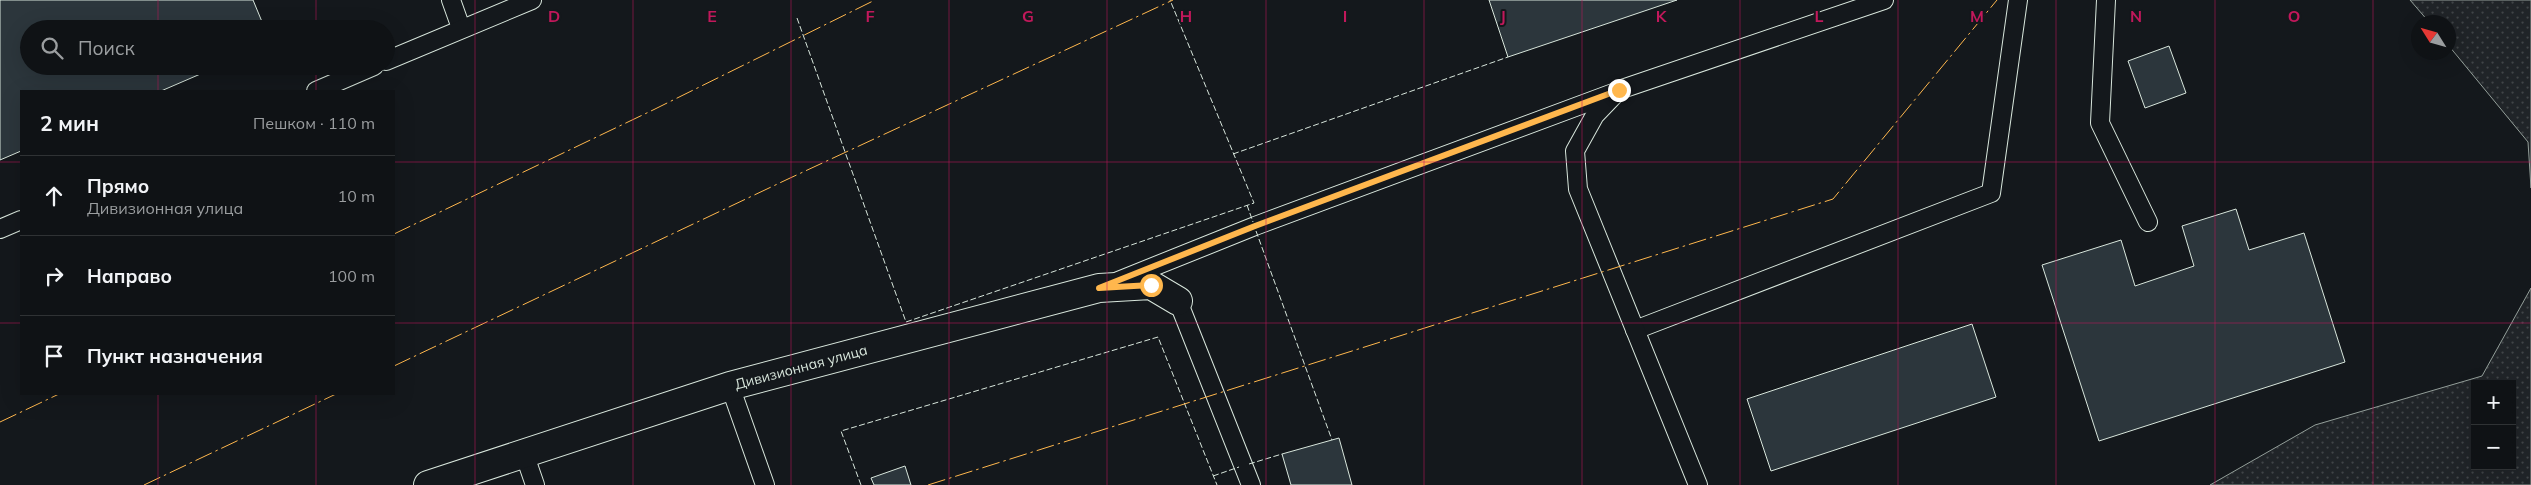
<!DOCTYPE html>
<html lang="ru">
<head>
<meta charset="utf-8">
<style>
  body { margin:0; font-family:Mulish,sans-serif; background:#1d2022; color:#f1f3f6 }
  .controls { position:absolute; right:15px; bottom:15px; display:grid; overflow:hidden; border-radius:0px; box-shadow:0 5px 20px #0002 }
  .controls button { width:45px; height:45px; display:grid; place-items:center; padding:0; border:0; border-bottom:1px solid #2f3234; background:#0f1215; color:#f1f3f6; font:25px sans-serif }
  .compass { position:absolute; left:2411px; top:15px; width:45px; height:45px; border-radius:50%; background:#0f1215; box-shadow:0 5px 20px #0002; rotate:307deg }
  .stop { position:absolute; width:15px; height:15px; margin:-11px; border:4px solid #ffb74d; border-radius:50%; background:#fff }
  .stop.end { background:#ffb74d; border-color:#fff; box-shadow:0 1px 5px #0008 }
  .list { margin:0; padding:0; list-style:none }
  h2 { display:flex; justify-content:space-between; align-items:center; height:65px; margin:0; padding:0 20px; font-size:21px }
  h2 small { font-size:16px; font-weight:400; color:#9b9ea0 }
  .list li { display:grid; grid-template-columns:32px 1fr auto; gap:15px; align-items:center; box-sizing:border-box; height:80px; padding:0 20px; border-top:1px solid #2f3234 }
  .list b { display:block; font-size:19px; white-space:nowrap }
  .list p { margin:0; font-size:16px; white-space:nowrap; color:#9b9ea0 }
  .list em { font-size:16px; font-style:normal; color:#9b9ea0 }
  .icon { flex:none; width:28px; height:28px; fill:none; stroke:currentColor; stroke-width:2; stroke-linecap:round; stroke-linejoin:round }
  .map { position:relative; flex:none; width:2531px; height:485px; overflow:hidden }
  .search { position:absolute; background:#0f1215; box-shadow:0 5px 20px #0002; left:20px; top:20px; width:375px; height:55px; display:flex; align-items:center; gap:12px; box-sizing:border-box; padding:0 18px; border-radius:28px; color:#9b9ea0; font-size:19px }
  .panel { position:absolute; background:#0f1215; box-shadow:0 5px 20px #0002; left:20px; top:90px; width:375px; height:305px; border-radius:0px }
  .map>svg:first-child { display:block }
</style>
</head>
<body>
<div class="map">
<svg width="2531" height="485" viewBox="0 0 2531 485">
  <defs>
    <pattern id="grass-dots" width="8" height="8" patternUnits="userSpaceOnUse" patternTransform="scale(1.25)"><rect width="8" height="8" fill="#202428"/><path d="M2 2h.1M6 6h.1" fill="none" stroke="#404447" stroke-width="1.8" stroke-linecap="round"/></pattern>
  </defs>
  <rect width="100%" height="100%" fill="#14181c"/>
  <!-- grass -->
  <g fill="url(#grass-dots)" stroke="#939e99" fill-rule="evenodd">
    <polygon points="2410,0 2531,0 2531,188 2528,142 2449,46 2448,22 2429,22"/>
    <path d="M2531,288V485H2210L2315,425L2482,376ZM2475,384H2512V466H2475Z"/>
  </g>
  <!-- building -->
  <g fill="#2c363c" stroke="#d8e6dc">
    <polygon points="0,0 253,0 265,29 29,29 29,66 219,66 161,91 21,91 21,151 0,160"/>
    <polygon points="1489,0 1677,0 1508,57"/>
    <polygon points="2169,46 2186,93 2145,108 2128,61"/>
    <polygon points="2236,209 2249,250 2304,233 2345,362 2099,441 2042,265 2121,240 2135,286 2194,266 2182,226"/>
    <polygon points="1972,324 1996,397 1771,471 1747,399"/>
    <polygon points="1339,438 1352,485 1291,485 1282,454"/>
    <polygon points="905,466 911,485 874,485 871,478"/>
  </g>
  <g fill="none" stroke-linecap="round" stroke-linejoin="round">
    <defs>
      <g id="lane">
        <polyline points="451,0 461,28"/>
        <polyline points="2106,0 2100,123 2148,222"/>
        <polyline points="386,61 532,0"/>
        <polyline points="316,91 374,66"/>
        <polyline points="0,229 21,220"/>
        <polyline points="1118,281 1255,226 1613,93"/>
        <polyline points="1178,301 1251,485"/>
        <polyline points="1635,330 1991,193 2018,0"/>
        <polyline points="730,386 765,485"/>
        <polyline points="524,453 535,485"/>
        <polyline points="1698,485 1578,189 1575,151 1595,115 1619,90 1884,0"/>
      </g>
      <polyline id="street" points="428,485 730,386 1099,288 1151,285 1178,301"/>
    </defs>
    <!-- lane casing -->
    <use href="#lane" stroke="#d8e6dc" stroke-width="20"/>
    <!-- street casing -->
    <use href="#street" stroke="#d8e6dc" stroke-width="30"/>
    <!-- lane -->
    <use href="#lane" stroke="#14181c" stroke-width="18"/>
    <!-- street -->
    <use href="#street" stroke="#14181c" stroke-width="28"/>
    <!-- fence -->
    <g stroke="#d8e6dc" stroke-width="1" stroke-dasharray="6 2.5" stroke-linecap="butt">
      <polyline points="797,18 906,322 1254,203 1170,0"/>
      <polyline points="1233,154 1508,57"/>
      <polyline points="1247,205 1253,222"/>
      <polyline points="1256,231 1332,440"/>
      <polyline points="1249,464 1282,454"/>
      <polyline points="1213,476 1239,467"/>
      <polyline points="861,485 841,431 1158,337 1217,485"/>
    </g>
    <!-- power -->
    <g stroke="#ffb74d" stroke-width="1" stroke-dasharray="18 4 2.5 4" stroke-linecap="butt">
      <polyline points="394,234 653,110 875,0"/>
      <polyline points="394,366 788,179 1173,0"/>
      <polyline points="0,422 59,394"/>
      <polyline points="144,485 336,394"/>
      <polyline points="928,485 1833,199 1997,0"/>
    </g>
  </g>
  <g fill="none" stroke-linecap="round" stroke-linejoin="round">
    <!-- route -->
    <polyline stroke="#ffb74d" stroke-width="6" points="1151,285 1099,288 1255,226 1619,90"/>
  </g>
  <!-- grid -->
  <path fill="none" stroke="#c2185b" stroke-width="1" stroke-opacity="0.55" d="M158,0V29M316,0V29M475,0V485M633,0V485M791,0V485M949,0V485M1107,0V485M1266,0V485M1424,0V485M1582,0V485M1740,0V485M1898,0V485M2056,0V485M2215,0V485M2373,0V485M158,66V91M316,66V91M0,162H21M394,162H2531M0,323H21M394,323H2531M158,394V485M316,394V485"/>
  <g text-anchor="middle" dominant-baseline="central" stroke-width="4" stroke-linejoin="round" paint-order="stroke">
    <!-- street labels -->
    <g font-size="14" fill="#d8e6dc" stroke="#14181c">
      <text transform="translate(801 367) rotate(-15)">Дивизионная улица</text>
    </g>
  </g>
  <g font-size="16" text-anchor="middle" font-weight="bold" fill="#c2185b" stroke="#14181c" stroke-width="4" stroke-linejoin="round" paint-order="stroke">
    <text x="554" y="22">D</text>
    <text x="712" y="22">E</text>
    <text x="870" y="22">F</text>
    <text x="1028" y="22">G</text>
    <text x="1186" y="22">H</text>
    <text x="1345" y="22">I</text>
    <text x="1503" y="22">J</text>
    <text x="1661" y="22">K</text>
    <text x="1819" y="22">L</text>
    <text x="1977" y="22">M</text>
    <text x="2136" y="22">N</text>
    <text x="2294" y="22">O</text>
  </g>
</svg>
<div class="controls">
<button>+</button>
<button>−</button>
</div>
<svg class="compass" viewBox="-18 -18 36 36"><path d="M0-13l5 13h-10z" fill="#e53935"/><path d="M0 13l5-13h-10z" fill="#9b9ea0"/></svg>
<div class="stop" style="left:1151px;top:285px"></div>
<div class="stop end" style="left:1619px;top:90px"></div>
<div class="search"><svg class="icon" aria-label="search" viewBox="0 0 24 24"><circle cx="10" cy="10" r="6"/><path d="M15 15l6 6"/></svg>Поиск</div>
<section class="panel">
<h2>2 мин<small>Пешком · 110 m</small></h2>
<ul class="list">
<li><svg class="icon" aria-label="ahead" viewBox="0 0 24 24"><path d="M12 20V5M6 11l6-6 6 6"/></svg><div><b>Прямо</b><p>Дивизионная улица</p></div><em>10 m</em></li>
<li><svg class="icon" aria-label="right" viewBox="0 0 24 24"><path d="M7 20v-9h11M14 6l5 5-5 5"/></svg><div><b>Направо</b></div><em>100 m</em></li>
<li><svg class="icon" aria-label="arrive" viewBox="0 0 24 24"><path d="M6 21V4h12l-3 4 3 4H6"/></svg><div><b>Пункт назначения</b></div></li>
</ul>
</section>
</div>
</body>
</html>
